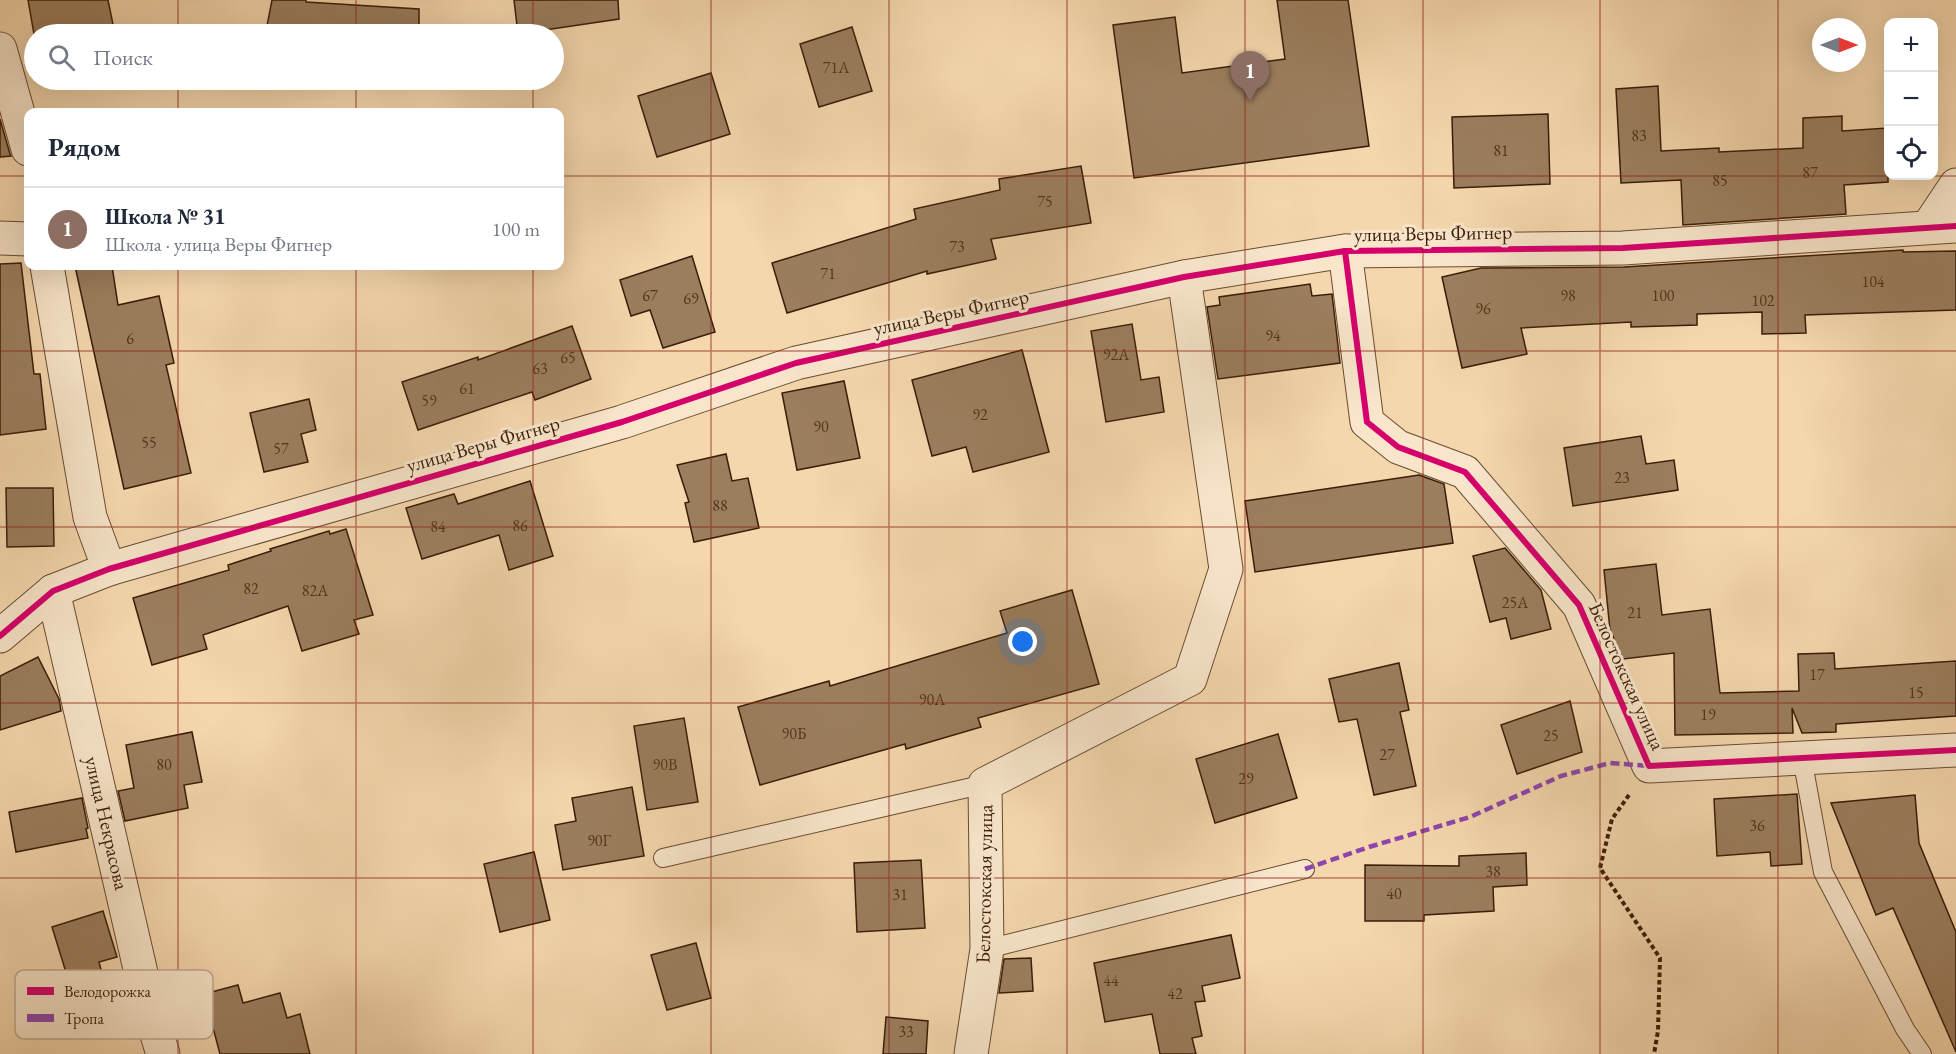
<!DOCTYPE html>
<html lang="ru">
<head>
<meta charset="utf-8">
<style>
  body { margin:0; font-family:"EB Garamond",serif; background:#f2f2f3; color:#1f2937 }
  .controls { position:absolute; right:18px; top:18px; display:grid; overflow:hidden; border-radius:12px; box-shadow:0 6px 24px #0002 }
  .controls button { width:54px; height:54px; display:grid; place-items:center; padding:0; border:0; border-bottom:2px solid #e0e1e3; background:#fff; color:#1f2937; font:30px sans-serif }
  .compass { position:absolute; left:1812px; top:18px; width:54px; height:54px; border-radius:50%; background:#fff; box-shadow:0 6px 24px #0002; rotate:90deg }
  .you { position:absolute; left:1023px; top:642px; width:21px; height:21px; margin:-15px; border:4px solid #fff; border-radius:50%; background:#1a73e8; box-shadow:0 0 0 9px #1a73e833 }
  .badge { display:grid; place-items:center; width:39px; height:39px; border-radius:50%; background:#ea580c; color:#fff; font-size:20px; font-weight:700 }
  .pin { position:absolute; translate:-50% -50px; filter:drop-shadow(0 2px 3px #0008) }
  .pin::after { content:''; position:absolute; top:32px; width:21px; height:18px; background:inherit; clip-path:polygon(0 0,100% 0,50% 100%) }
  .list { margin:0; padding:0; list-style:none }
  h2 { display:flex; justify-content:space-between; align-items:center; height:78px; margin:0; padding:0 24px; font-size:26px }
  h2 small { font-size:20px; font-weight:400; color:#747a83 }
  .list li { display:grid; grid-template-columns:39px 1fr auto; gap:18px; align-items:center; box-sizing:border-box; height:84px; padding:0 24px; border-top:2px solid #e0e1e3 }
  .list b { display:block; font-size:22px; white-space:nowrap }
  .list p { margin:0; font-size:20px; white-space:nowrap; color:#747a83 }
  .list em { font-size:20px; font-style:normal; color:#747a83 }
  .icon { flex:none; width:33px; height:33px; fill:none; stroke:currentColor; stroke-width:2; stroke-linecap:round; stroke-linejoin:round }
  .map { position:relative; flex:none; width:1956px; height:1054px; overflow:hidden }
  .search { position:absolute; background:#fff; box-shadow:0 6px 24px #0002; left:24px; top:24px; width:540px; height:66px; display:flex; align-items:center; gap:15px; box-sizing:border-box; padding:0 21px; border-radius:33px; color:#747a83; font-size:22px }
  .panel { position:absolute; background:#fff; box-shadow:0 6px 24px #0002; left:24px; top:108px; width:540px; height:162px; border-radius:12px }
  .map>svg:first-child { display:block }
</style>
</head>
<body>
<div class="map">
<svg width="1956" height="1054" viewBox="0 0 1956 1054">
  <rect width="100%" height="100%" fill="#f5d7ad"/>
  <filter id="stains"><feTurbulence type="fractalNoise" baseFrequency=".00333" numOctaves="4"/><feColorMatrix values="0 0 0 0 .2 0 0 0 0 .09 0 0 0 0 .02 0 0 0 .5 -.17"/></filter>
  <radialGradient id="worn" r=".72"><stop offset=".6" stop-color="#630" stop-opacity="0"/><stop offset="1" stop-color="#630" stop-opacity=".3"/></radialGradient>
  <!-- building -->
  <g fill="#9b7e5e" stroke="#391d08" stroke-width="1.5">
    <polygon points="28,0 108,0 115,34 34,34"/>
    <polygon points="272,0 306,0 306,2 419,9 419,34 286,34 266,31"/>
    <polygon points="514,0 618,0 619,19 518,34"/>
    <polygon points="1277,0 1348,0 1369,146 1134,178 1113,25 1175,17 1182,73 1285,59"/>
    <polygon points="852,27 872,91 819,107 800,44"/>
    <polygon points="711,73 730,134 657,157 638,96"/>
    <polygon points="1658,86 1661,151 1719,148 1719,152 1803,148 1803,118 1842,116 1842,131 1888,128 1888,182 1844,185 1846,214 1683,225 1681,180 1621,183 1616,89"/>
    <polygon points="1548,114 1550,184 1454,188 1452,117"/>
    <polygon points="0,119 10,154 11,156 0,157"/>
    <polygon points="1081,166 1091,223 991,239 996,259 927,274 927,271 787,313 772,263 916,219 914,209 1000,190 999,179"/>
    <polygon points="1903,250 1903,252 1956,251 1956,310 1805,315 1806,333 1762,334 1762,312 1697,314 1697,325 1631,327 1631,322 1521,328 1527,354 1462,368 1442,277 1481,268 1624,267"/>
    <polygon points="692,256 715,332 663,348 650,310 631,316 620,280"/>
    <polygon points="21,263 34,374 40,374 46,429 0,435 0,264"/>
    <polygon points="75,266 112,266 118,305 159,296 174,363 166,365 191,473 124,489"/>
    <polygon points="1310,284 1312,296 1332,294 1340,363 1218,379 1207,307 1220,305 1219,297"/>
    <polygon points="1132,324 1141,380 1159,377 1164,412 1106,422 1091,331"/>
    <polygon points="572,326 591,379 535,400 532,392 418,430 402,382 478,357 478,360"/>
    <polygon points="1022,350 1049,452 973,472 966,447 932,456 912,380"/>
    <polygon points="844,381 860,458 797,470 782,393"/>
    <polygon points="309,399 316,430 301,434 308,462 264,472 250,413"/>
    <polygon points="1641,436 1646,464 1674,460 1678,490 1573,506 1564,448"/>
    <polygon points="726,454 732,481 748,478 759,528 694,542 685,503 689,502 677,465"/>
    <polygon points="1419,475 1444,484 1453,543 1255,572 1245,501"/>
    <polygon points="530,481 553,556 509,570 499,535 422,559 406,508 454,494 458,504"/>
    <polygon points="6,488 53,488 54,546 7,547"/>
    <polygon points="346,529 373,615 354,620 359,634 302,651 288,606 203,635 207,649 152,665 133,598 229,570 228,565 271,551 270,549 329,531 330,534"/>
    <polygon points="1505,548 1541,590 1551,629 1511,639 1506,618 1490,622 1473,556"/>
    <polygon points="1656,564 1662,615 1710,609 1720,693 1799,691 1798,654 1834,653 1835,669 1956,661 1956,716 1836,724 1836,732 1802,733 1792,708 1793,733 1675,735 1674,653 1623,659 1610,630 1604,570"/>
    <polygon points="1072,590 1099,684 978,718 981,727 906,749 905,744 760,785 738,707 829,681 830,686 1007,633 1000,611"/>
    <polygon points="38,657 59,699 61,711 0,730 0,676"/>
    <polygon points="1399,663 1409,710 1400,712 1416,786 1374,795 1357,719 1339,722 1329,679"/>
    <polygon points="1570,701 1582,752 1517,774 1501,725"/>
    <polygon points="684,718 698,802 647,810 634,726"/>
    <polygon points="192,732 202,782 184,785 188,808 125,821 118,791 134,788 126,745"/>
    <polygon points="1278,734 1297,798 1215,823 1196,759"/>
    <polygon points="632,787 644,856 563,870 555,825 576,821 572,798"/>
    <polygon points="1797,794 1802,864 1771,866 1770,852 1717,856 1714,799"/>
    <polygon points="1915,795 1919,843 1956,932 1956,1052 1893,908 1876,915 1831,803"/>
    <polygon points="82,798 88,828 86,829 88,838 16,852 9,812"/>
    <polygon points="534,852 550,920 500,932 484,864"/>
    <polygon points="1526,853 1527,885 1493,887 1494,911 1424,915 1424,921 1365,921 1365,865 1459,866 1459,856"/>
    <polygon points="921,860 925,928 857,932 854,863"/>
    <polygon points="103,911 117,957 99,962 105,985 73,995 52,927"/>
    <polygon points="1231,935 1240,978 1202,986 1205,1001 1195,1002 1202,1036 1192,1038 1196,1054 1160,1054 1152,1014 1105,1022 1094,963"/>
    <polygon points="696,943 711,998 667,1010 651,955"/>
    <polygon points="1031,958 1033,991 999,993 1004,959"/>
    <polygon points="238,985 243,1003 280,993 287,1018 300,1014 310,1054 220,1054 204,994"/>
    <polygon points="886,1017 928,1021 926,1054 883,1054"/>
  </g>
  <g fill="none" stroke-linecap="round" stroke-linejoin="round">
    <defs>
      <g id="lane">
        <polyline points="1802,758 1823,872 1905,1029 1922,1054"/>
        <polyline points="663,858 985,784"/>
        <polyline points="987,949 1305,869"/>
      </g>
      <g id="street">
        <polyline points="0,49 28,149"/>
        <polyline points="1928,227 1956,185"/>
        <polyline points="0,238 28,239"/>
        <polyline points="1345,251 1367,422 1398,447 1465,472 1579,605 1649,766 1956,750"/>
        <polyline points="47,266 90,517 109,569"/>
        <polyline points="53,591 150,1012 163,1054"/>
        <polyline points="0,636 53,591 109,569 622,422 796,363 1184,277 1345,251 1623,248 1956,226"/>
        <polyline points="971,1054 987,949 985,784 1190,679 1226,569 1184,277"/>
      </g>
    </defs>
    <!-- lane casing -->
    <use href="#lane" stroke="#684c31" stroke-width="20"/>
    <!-- street casing -->
    <use href="#street" stroke="#684c31" stroke-width="35"/>
    <!-- path -->
    <polyline stroke="#391d08" stroke-width="4" stroke-dasharray="4.5 3" stroke-linecap="butt" points="1629,795 1612,819 1600,868 1660,958 1658,1031 1654,1054"/>
    <!-- lane -->
    <use href="#lane" stroke="#f8e5ca" stroke-width="18"/>
    <!-- street -->
    <use href="#street" stroke="#f8e5ca" stroke-width="33"/>
    <!-- quiet -->
    <polyline stroke="#8e44ad" stroke-width="4.5" stroke-dasharray="9 4.5" stroke-linecap="butt" points="1305,869 1369,847 1470,817 1561,776 1610,763 1649,766"/>
    <defs>
      <g id="cycleway">
        <polyline points="1345,251 1367,422 1398,447 1465,472 1579,605 1649,766 1956,750"/>
        <polyline points="0,636 53,591 109,569 622,422 796,363 1184,277 1345,251 1623,248 1956,226"/>
      </g>
    </defs>
    <!-- cycleway casing -->
    <use href="#cycleway" stroke="#f8e5ca" stroke-width="10"/>
    <!-- cycleway -->
    <use href="#cycleway" stroke="#d6006c" stroke-width="6"/>
  </g>
  <!-- grid -->
  <path fill="none" stroke="#8f2418" stroke-width="1.5" stroke-opacity="0.55" d="M178,0V34M356,0V34M533,0V34M711,0V1054M889,0V1054M1067,0V1054M1245,0V1054M1423,0V1054M1600,0V1054M1778,0V1054M178,80V112M356,80V112M533,80V112M0,176H28M560,176H1956M178,266V1054M356,266V1054M533,266V1054M0,351H1956M0,527H1956M0,703H1956M0,878H1956"/>
  <g text-anchor="middle" dominant-baseline="central" stroke-width="6" stroke-linejoin="round" paint-order="stroke">
    <!-- number labels -->
    <g font-size="16" fill="#52351e">
      <text x="836" y="67">71А</text>
      <text x="1639" y="135">83</text>
      <text x="1501" y="150">81</text>
      <text x="1810" y="172">87</text>
      <text x="1720" y="180">85</text>
      <text x="1045" y="201">75</text>
      <text x="957" y="246">73</text>
      <text x="828" y="273">71</text>
      <text x="1873" y="281">104</text>
      <text x="650" y="295">67</text>
      <text x="1568" y="295">98</text>
      <text x="1663" y="295">100</text>
      <text x="691" y="298">69</text>
      <text x="1763" y="300">102</text>
      <text x="1483" y="308">96</text>
      <text x="1273" y="335">94</text>
      <text x="130" y="338">6</text>
      <text x="1116" y="354">92А</text>
      <text x="568" y="357">65</text>
      <text x="540" y="368">63</text>
      <text x="467" y="388">61</text>
      <text x="429" y="400">59</text>
      <text x="980" y="414">92</text>
      <text x="821" y="426">90</text>
      <text x="149" y="442">55</text>
      <text x="281" y="448">57</text>
      <text x="1622" y="477">23</text>
      <text x="720" y="505">88</text>
      <text x="520" y="525">86</text>
      <text x="438" y="526">84</text>
      <text x="251" y="588">82</text>
      <text x="315" y="590">82А</text>
      <text x="1515" y="602">25А</text>
      <text x="1635" y="612">21</text>
      <text x="1817" y="674">17</text>
      <text x="1916" y="692">15</text>
      <text x="932" y="699">90А</text>
      <text x="1708" y="714">19</text>
      <text x="794" y="733">90Б</text>
      <text x="1551" y="735">25</text>
      <text x="1387" y="754">27</text>
      <text x="164" y="764">80</text>
      <text x="665" y="764">90В</text>
      <text x="1246" y="778">29</text>
      <text x="1757" y="825">36</text>
      <text x="599" y="840">90Г</text>
      <text x="1493" y="871">38</text>
      <text x="1394" y="893">40</text>
      <text x="900" y="894">31</text>
      <text x="1111" y="980">44</text>
      <text x="1175" y="993">42</text>
      <text x="906" y="1031">33</text>
    </g>
    <!-- street labels -->
    <g font-size="20" fill="#391d08" stroke="#f8e5ca">
      <text transform="translate(1433 233) rotate(-1)">улица Веры Фигнер</text>
      <text transform="translate(951 312) rotate(-12)">улица Веры Фигнер</text>
      <text transform="translate(483 444) rotate(-16)">улица Веры Фигнер</text>
      <text transform="translate(1627 676) rotate(66)">Белостокская улица</text>
      <text transform="translate(107 823) rotate(77)">улица Некрасова</text>
      <text transform="translate(984 884) rotate(-89)">Белостокская улица</text>
    </g>
  </g>
  <!-- legend -->
  <rect x="15" y="970" width="198" height="69" rx="9" fill="#f8e5ca" stroke="#bfa990" stroke-width="1.5"/>
  <rect x="27" y="987" width="27" height="8" fill="#d6006c"/>
  <rect x="27" y="1014" width="27" height="8" fill="#8e44ad"/>
  <g font-size="16" fill="#391d08">
    <text x="64" y="997">Велодорожка</text>
    <text x="64" y="1024">Тропа</text>
  </g>
  <rect width="100%" height="100%" filter="url(#stains)"/>
  <rect width="100%" height="100%" fill="url(#worn)"/>
</svg>
<div class="controls">
<button>+</button>
<button>−</button>
<button><svg class="icon" aria-label="locate" viewBox="0 0 24 24"><circle cx="12" cy="12" r="6"/><path d="M12 2v4M12 18v4M2 12h4M18 12h4"/></svg></button>
</div>
<svg class="compass" viewBox="-18 -18 36 36"><path d="M0-13l5 13h-10z" fill="#e53935"/><path d="M0 13l5-13h-10z" fill="#747a83"/></svg>
<div class="you"></div>
<div class="pin badge" style="left:1250px;top:101px;background:#8d6e63">1</div>
<div class="search"><svg class="icon" aria-label="search" viewBox="0 0 24 24"><circle cx="10" cy="10" r="6"/><path d="M15 15l6 6"/></svg>Поиск</div>
<section class="panel">
<h2>Рядом<small></small></h2>
<ul class="list">
<li><span class="badge" style="background:#8d6e63">1</span><div><b>Школа № 31</b><p>Школа · улица Веры Фигнер</p></div><em>100 m</em></li>
</ul>
</section>
</div>
</body>
</html>
